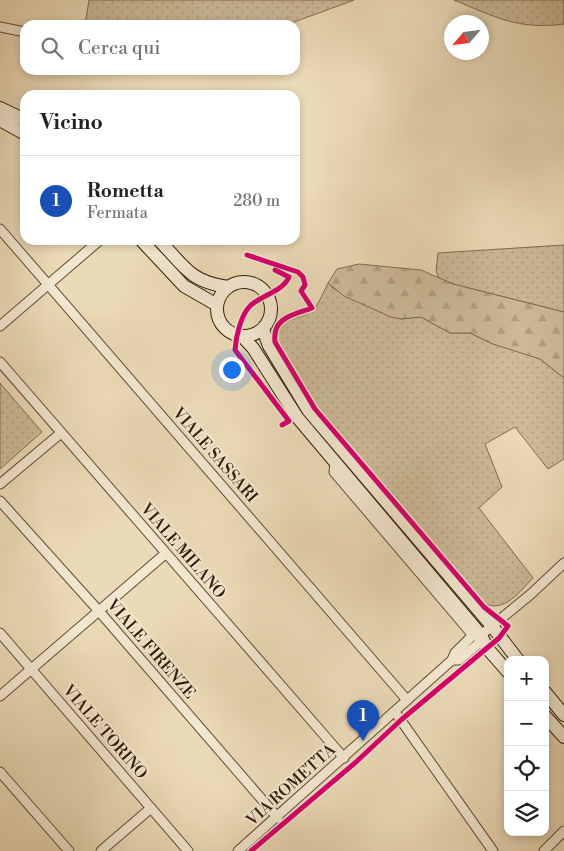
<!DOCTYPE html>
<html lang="it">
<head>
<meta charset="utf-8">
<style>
  body { margin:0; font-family:"Libre Bodoni",serif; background:#f2f2f2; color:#222 }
  .controls { position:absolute; right:15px; bottom:15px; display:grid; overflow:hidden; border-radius:10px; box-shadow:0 2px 8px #0003 }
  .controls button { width:45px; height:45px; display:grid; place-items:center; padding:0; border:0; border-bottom:1px solid #e0e0e0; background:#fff; color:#222; font:25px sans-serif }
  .compass { position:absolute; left:444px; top:15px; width:45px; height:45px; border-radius:50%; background:#fff; box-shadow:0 2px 8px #0003; rotate:242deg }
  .you { position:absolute; left:231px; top:369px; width:18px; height:18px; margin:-12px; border:4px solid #fff; border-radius:50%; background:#1a73e8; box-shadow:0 0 0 8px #1a73e833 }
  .badge { display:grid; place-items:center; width:32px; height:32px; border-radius:50%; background:#8f2418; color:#fff; font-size:16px; font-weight:700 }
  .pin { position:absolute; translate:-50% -41px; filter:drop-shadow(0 1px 2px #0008) }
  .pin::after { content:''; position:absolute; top:26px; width:18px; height:15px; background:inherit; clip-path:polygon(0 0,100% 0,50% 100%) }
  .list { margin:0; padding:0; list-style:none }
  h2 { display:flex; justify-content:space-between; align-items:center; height:65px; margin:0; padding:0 20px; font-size:21px }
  h2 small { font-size:16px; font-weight:400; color:#767676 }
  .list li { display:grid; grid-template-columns:32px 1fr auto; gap:15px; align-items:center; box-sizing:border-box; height:90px; padding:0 20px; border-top:1px solid #e0e0e0 }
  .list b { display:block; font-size:19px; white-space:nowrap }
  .list p { margin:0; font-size:16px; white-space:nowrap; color:#767676 }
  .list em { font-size:16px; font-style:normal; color:#767676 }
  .icon { flex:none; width:28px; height:28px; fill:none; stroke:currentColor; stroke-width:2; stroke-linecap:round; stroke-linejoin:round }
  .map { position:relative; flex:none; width:564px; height:851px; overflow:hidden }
  .search { position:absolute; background:#fff; box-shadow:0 2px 8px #0003; left:20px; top:20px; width:280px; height:55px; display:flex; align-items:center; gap:12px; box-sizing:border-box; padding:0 18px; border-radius:15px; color:#767676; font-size:19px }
  .panel { position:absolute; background:#fff; box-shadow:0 2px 8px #0003; left:20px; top:90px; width:280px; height:155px; border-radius:15px }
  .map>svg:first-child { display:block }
</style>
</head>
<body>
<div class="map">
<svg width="564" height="851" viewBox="0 0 564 851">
  <defs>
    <pattern id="grass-dots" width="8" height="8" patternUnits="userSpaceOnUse" patternTransform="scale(1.25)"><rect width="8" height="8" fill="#ccba99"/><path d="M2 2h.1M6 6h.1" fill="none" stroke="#b09f82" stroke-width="1.8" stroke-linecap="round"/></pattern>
    <pattern id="forest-firs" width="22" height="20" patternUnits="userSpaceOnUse" patternTransform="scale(1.25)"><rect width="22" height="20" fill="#ccba99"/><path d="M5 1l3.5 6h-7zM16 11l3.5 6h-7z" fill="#b09f82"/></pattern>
  </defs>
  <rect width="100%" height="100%" fill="#ebdab7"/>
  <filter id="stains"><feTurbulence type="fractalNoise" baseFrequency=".004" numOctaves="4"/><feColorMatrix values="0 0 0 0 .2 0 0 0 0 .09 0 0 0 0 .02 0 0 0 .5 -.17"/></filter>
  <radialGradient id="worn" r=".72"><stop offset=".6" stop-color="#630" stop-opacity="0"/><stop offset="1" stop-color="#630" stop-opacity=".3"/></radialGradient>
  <!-- grass -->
  <g fill="url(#grass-dots)" stroke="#7f6c4e">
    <polygon points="89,0 354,0 286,25 85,25"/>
    <path d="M454,0H564V24C518,30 495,17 454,0Z"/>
    <polygon points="564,245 564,312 453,284 439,278 436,271 438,253"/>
    <path d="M328,283L334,289L401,319L421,317L450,333H470L493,344L518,351L540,359L564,378V459L548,469L515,427L485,444L502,487L479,508L533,578C520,591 504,614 484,603L318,408L277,339C282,312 302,323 315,308C320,301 324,291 328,283Z"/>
    <polygon points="0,383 42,432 0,469"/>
  </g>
  <!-- forest -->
  <polygon fill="url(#forest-firs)" stroke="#7f6c4e" points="359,264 421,270 453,284 564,312 564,378 540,359 493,344 470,333 450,333 421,317 401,319 391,317 344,296 328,283 337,269"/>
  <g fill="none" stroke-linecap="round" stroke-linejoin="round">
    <defs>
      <g id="street">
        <polyline points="0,27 25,32"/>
        <polyline points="0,229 407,700"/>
        <polyline points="0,326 100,240"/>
        <polyline points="0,362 344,758"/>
        <polyline points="335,462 334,472 471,633"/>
        <polyline points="0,484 61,433"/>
        <polyline points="0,501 98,610 278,818"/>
        <polyline points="0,633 188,851"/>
        <polyline points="452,660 459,660 478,644 481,635"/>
        <polyline points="0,696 165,554"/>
        <polyline points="395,712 493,851"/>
        <polyline points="0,772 69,851"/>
        <polyline points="101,851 151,808"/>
        <polyline points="238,851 452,660 455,653 473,635 481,635 492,626 531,594 564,563"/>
        <polyline points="544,851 564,831"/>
      </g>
      <g id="secondary">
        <polyline points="0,108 25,120"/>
        <polyline points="0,120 25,134"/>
        <polyline points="141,240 184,286 217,305"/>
        <path d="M159,240C184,266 190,282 228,287"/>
        <circle cx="244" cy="309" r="27"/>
        <polyline points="263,329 269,346 308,410 492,626 518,660"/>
        <polyline points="242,336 253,348 297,417 481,635 487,648 508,672"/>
        <polyline points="545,692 564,715"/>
        <polyline points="545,716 564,737"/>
      </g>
    </defs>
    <!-- street casing -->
    <use href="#street" stroke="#604c31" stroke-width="11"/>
    <!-- secondary casing -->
    <use href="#secondary" stroke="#321d04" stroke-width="14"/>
    <!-- street -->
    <use href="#street" stroke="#f2e7d0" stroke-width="9"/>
    <!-- secondary -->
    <use href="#secondary" stroke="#f2e7d0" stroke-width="12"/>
    <defs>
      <g id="cycleway">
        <path d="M247,255L298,272L303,277L305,285L301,291L312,308C294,315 272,317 275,342L315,409L484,607L508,626L499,638L401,720L356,762L251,851"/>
        <path d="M275,270L289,277C283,291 263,295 251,305C241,314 236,336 235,350L289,421L282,425"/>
      </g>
    </defs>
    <!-- cycleway casing -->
    <use href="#cycleway" stroke="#f2e7d0" stroke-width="8"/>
    <!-- cycleway -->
    <use href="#cycleway" stroke="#d6006c" stroke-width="5"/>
  </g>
  <g text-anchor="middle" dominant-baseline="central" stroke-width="4" stroke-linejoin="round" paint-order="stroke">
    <!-- street labels -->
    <g font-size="16" fill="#321d04" stroke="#f2e7d0">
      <text transform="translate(215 455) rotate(49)">VIALE SASSARI</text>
      <text transform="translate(183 551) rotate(49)">VIALE MILANO</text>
      <text transform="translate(151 649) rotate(49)">VIALE FIRENZE</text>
      <text transform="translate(105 732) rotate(49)">VIALE TORINO</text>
      <text transform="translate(291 785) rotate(-42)">VIA ROMETTA</text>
    </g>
  </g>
  <rect width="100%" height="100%" filter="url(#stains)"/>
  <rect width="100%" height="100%" fill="url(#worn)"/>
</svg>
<div class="controls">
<button>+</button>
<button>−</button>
<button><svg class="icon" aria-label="locate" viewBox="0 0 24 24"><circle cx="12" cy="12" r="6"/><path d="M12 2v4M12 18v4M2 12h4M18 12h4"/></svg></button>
<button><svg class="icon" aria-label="layers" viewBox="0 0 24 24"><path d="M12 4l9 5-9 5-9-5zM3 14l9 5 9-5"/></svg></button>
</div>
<svg class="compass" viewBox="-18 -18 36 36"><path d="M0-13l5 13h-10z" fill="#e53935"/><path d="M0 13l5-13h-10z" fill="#767676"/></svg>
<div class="you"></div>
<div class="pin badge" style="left:363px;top:741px;background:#1a4fb4">1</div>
<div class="search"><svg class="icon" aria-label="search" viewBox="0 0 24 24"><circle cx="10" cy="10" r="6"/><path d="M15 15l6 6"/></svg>Cerca qui</div>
<section class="panel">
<h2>Vicino<small></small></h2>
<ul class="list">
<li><span class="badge" style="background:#1a4fb4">1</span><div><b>Rometta</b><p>Fermata</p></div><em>280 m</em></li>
</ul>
</section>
</div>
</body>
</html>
